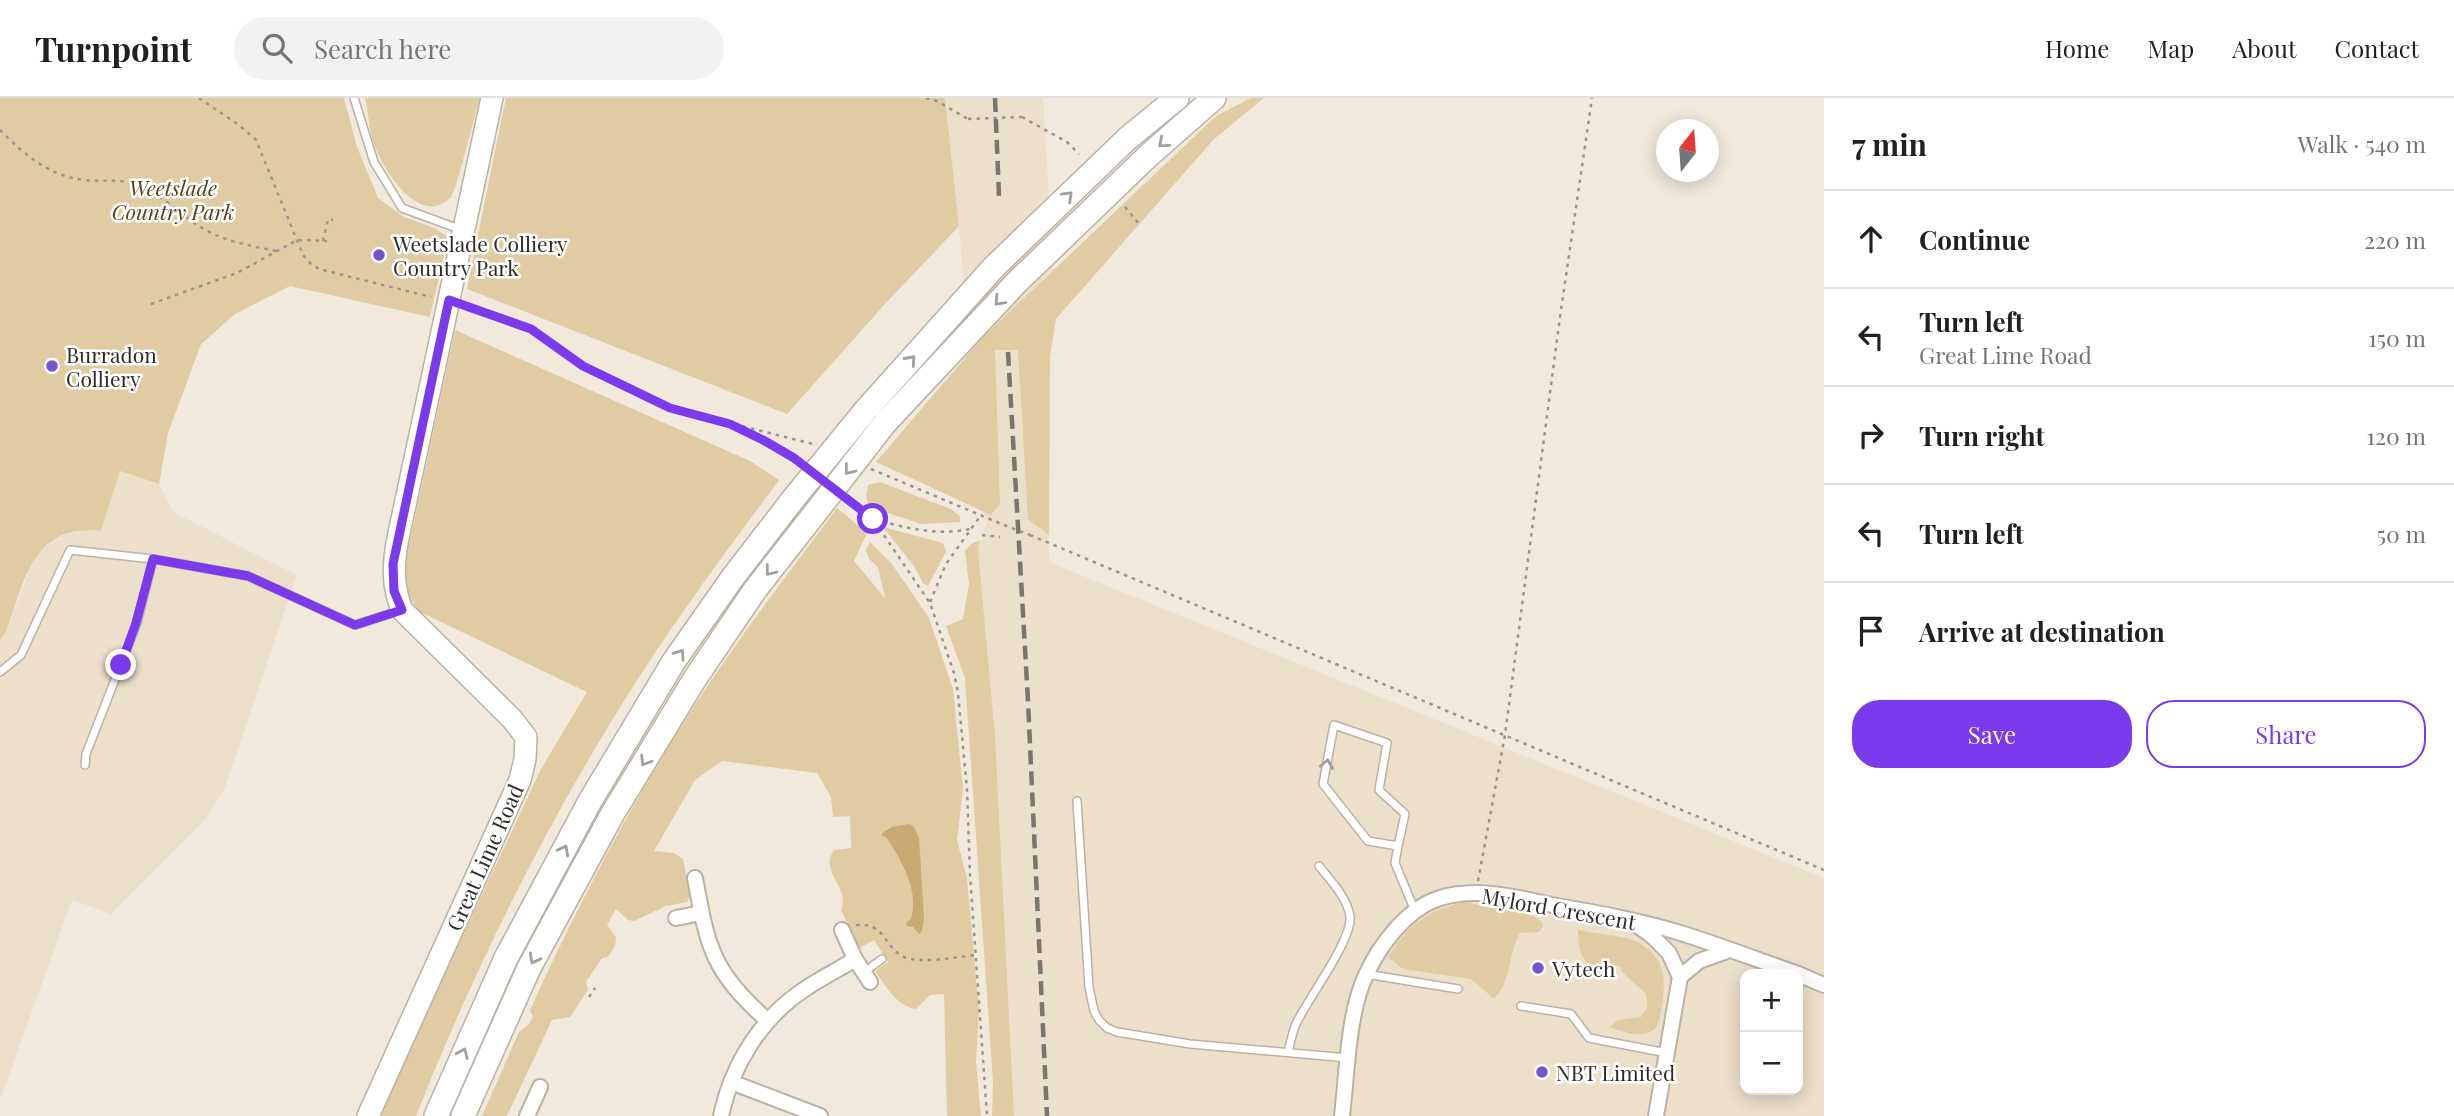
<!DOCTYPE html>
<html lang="en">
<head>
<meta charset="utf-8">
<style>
  body { margin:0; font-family:"Playfair Display",serif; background:#f2f2f2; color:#202124 }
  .controls { position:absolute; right:21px; bottom:21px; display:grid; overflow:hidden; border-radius:14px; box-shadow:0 4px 18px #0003 }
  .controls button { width:63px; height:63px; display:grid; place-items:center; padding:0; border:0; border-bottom:2px solid #e0e0e0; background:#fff; color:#202124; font:35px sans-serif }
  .compass { position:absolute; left:1656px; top:21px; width:63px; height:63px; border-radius:50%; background:#fff; box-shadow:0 4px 18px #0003; rotate:17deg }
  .stop { position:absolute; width:21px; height:21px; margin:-16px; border:5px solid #7c3aed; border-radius:50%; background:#fff }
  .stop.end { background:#7c3aed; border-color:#fff; box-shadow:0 2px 7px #0008 }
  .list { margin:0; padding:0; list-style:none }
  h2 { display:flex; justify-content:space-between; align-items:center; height:91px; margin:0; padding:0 28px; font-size:30px }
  h2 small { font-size:23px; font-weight:400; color:#757577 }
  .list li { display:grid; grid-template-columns:46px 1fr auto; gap:21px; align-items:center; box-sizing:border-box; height:98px; padding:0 28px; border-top:2px solid #e0e0e0 }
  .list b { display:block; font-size:26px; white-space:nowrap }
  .list p { margin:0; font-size:23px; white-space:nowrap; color:#757577 }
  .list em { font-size:23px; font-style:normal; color:#757577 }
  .actions { display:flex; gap:14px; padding:21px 28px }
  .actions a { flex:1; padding:16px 0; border:2px solid #7c3aed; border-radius:28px; text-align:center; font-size:24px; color:#7c3aed }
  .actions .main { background:#7c3aed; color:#fff }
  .icon { flex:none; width:38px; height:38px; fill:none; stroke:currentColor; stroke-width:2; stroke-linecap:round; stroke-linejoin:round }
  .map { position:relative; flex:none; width:1824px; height:1018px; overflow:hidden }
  header { display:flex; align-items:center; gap:42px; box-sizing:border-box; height:98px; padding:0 35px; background:#fff; border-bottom:2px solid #e0e0e0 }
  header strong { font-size:33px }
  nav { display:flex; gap:38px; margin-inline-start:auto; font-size:24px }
  .search { width:490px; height:63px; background:#f2f2f2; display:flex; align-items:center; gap:18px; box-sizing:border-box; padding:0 24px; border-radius:38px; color:#757577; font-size:26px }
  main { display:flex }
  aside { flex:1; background:#fff }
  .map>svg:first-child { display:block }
</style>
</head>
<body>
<header>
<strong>Turnpoint</strong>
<div class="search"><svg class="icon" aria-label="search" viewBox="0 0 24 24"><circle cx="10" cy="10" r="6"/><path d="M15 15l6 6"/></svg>Search here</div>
<nav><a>Home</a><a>Map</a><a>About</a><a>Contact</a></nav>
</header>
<main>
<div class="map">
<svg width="1824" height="1018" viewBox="0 0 1824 1018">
  <rect width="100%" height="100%" fill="#f1e9db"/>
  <!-- built -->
  <g fill="#ece0cb" fill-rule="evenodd">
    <path d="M945,0H1043L1056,221L1050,258L1049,464L1824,780V1018H1014L995,636L978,452L986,425L982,406L959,128ZM1745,876H1798V992H1745Z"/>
    <polygon points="120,373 159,386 173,414 297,477 224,692 206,721 111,816 72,802 0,1002 0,542 6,534 35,458 55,440 83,431 101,433"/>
  </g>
  <!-- green -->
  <g fill="#e1cba2">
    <path d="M0,0H344L357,49L378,100L404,119L434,130L448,139L430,219L290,188L235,216L201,246L168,335L159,386L120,373L101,433C32,425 25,483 6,534L0,542Z"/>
    <path d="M365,0H480C475,15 457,92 451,99C419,132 381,69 373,43C369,29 368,14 365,0Z"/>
    <polygon points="506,0 945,0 959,128 885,206 787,316 467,191"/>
    <polygon points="1251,0 1264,0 1214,41 1056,221 1050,258 1049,437 1028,421 1018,252 995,252 1000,406 991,417 876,364 982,240 1216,18"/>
    <path d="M455,232L750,363L779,382C724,456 668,531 619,611C540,738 471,879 416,1018H378L541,671L587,594L418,513L406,491L404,471Z"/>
    <polygon points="880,384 951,411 960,418 960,424 921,426 873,410 868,407 866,399 868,387"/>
    <path d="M837,410L867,435L854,463L885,500L878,469L869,461L866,452L870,444L892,466L929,520L953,591L963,691L957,742L967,780L979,912L976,964L981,1018H947L944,896L930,897L916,911C896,908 886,888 875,873L888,864L874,842L859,850L841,812C851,789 818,774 834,752L851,750L850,718L833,719L831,699L817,675L722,663L695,682L654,753L674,755L683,761L690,798L687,804L666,808L634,823L628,822L616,811L607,827L616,839L615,848L608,859L602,860L586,884L588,892L570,919L552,922L507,1018H482L519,934L529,926L533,919L530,912C583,796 643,682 715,577C754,520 796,465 837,410Z"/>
    <polygon points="883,429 943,445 946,454 928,488 923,485 914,468"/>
    <polygon points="980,442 978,452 995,636 1014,1018 992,1018 993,984 965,580 946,528 963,521 969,486 965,453 971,446"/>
    <path d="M1463,804L1532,817L1541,823L1543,828L1539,834L1520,835C1509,852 1510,892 1493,900L1471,881L1403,871L1388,859C1411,825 1423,815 1463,804Z"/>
    <path d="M1578,832C1592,835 1626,838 1637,844C1668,860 1666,885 1661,914C1659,921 1659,929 1652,933C1641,941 1621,933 1610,929C1618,919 1630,921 1641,919L1647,910L1646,896L1622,874L1620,869C1610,865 1601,870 1592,867C1579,863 1578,843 1578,832Z"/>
  </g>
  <!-- water -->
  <path fill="#c7aa74" d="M909,726L914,729L919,740L924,820L922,833L919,836L913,829L907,828L906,825L911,821C920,794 901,761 886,739L882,738V735L892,729Z"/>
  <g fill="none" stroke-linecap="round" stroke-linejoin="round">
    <defs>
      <g id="lane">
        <polyline points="354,0 374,64 402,110 462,132"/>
        <polyline points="431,169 451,173"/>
        <polyline points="0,574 21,557 70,452 153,461 248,478 355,527 401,512"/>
        <polyline points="85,667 86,656 137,525 153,461"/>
        <polyline points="1077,703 1089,889 1094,913 1099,922 1107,930 1117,934 1190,946 1348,960"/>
        <polyline points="1398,748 1405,716 1379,692 1387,645 1334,627 1323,686 1368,743 1398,748 1395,765 1415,813"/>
        <polyline points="864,874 882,861"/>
        <polyline points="1366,876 1458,891"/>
        <polyline points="1521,908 1571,916 1589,940 1667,955"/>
        <path d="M1288,954C1290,946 1292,937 1295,928C1306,903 1353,842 1350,818C1347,799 1330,782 1319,768"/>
      </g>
      <g id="street">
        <path d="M695,780C708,851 712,873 768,923"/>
        <polyline points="676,820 701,815"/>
        <polyline points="1638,828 1651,837 1669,855 1680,879 1656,1018"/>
        <polyline points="842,832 855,861 870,884"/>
        <polyline points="1798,876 1824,887"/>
        <polyline points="1680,879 1699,863 1730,852"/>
        <polyline points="731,984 820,1018"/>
        <polyline points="527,1018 540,989"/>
        <path d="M721,1018C732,966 762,918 808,889C823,879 840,871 855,861"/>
        <path d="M1342,1018C1347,976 1348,914 1366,877C1379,848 1406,812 1437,801C1475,788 1515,799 1552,807C1598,815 1643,823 1687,837C1724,849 1761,863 1798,876"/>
      </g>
      <path id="secondary" d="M368,1018L520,682L525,661L526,639L512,621L402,512C392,487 393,466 398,440L492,0"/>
      <g id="primary">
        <polyline points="865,313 994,169 1128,40 1177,0"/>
        <polyline points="885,325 1016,185 1148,58 1214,0"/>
        <polyline points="436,1018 506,860 590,703 674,563 733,479 794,400"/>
        <polyline points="463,1018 529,870 613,715 696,579 755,492 812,419"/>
      </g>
    </defs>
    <!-- lane casing -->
    <use href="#lane" stroke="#b9b2a5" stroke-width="10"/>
    <!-- street casing -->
    <use href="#street" stroke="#b9b2a5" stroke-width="18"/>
    <!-- secondary casing -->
    <use href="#secondary" stroke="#b9b2a5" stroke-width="24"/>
    <!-- primary casing -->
    <use href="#primary" stroke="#b9b2a5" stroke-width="26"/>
    <!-- path -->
    <g stroke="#99938a" stroke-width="2.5" stroke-dasharray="3.5 5" stroke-linecap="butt">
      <polyline points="199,0 239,27 256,42 303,157 310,165 319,171 431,199"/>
      <polyline points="926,0 937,3 968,21"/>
      <polyline points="1022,19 1067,44 1079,56"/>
      <path d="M0,32C24,56 50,79 85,82C104,84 120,80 138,87C163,97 181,118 204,131C226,144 252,148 276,153"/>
      <polyline points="1125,109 1140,127"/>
      <polyline points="323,143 328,121 333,122"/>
      <polyline points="151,206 237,175 297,142 327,143"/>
      <polyline points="465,206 531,231 583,268 670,310 813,346"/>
      <polyline points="734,328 763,342 799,364"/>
      <polyline points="871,371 1004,427"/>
      <polyline points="848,402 873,421 930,505 954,575 958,595 967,691 970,776 987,1018"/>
      <path d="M874,421C905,430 937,438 970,431"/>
      <polyline points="982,437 1000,439"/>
      <polyline points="1030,437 1824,772"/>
      <polyline points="930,504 946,466 981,417"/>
      <polyline points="1478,783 1505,637 1560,219 1592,0"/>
      <path d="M856,827C886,824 884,850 904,859C921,866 957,859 976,857"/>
      <polyline points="589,899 595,890"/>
    </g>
    <!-- lane -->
    <use href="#lane" stroke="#fff" stroke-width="7"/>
    <!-- street -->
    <use href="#street" stroke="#fff" stroke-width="14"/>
    <!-- secondary -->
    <use href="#secondary" stroke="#fff" stroke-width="21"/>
    <!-- primary -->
    <use href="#primary" stroke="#fff" stroke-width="23"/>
    <!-- rail -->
    <g stroke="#7a766d" stroke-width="4.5" stroke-dasharray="14 7" stroke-linecap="butt">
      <polyline points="995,0 999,98"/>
      <polyline points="1008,254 1028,603 1047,1018"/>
    </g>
    <defs>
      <g id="primary-bridge">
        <polyline points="794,400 865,313"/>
        <polyline points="812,419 885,325"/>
      </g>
    </defs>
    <!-- primary-bridge casing -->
    <use href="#primary-bridge" stroke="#b9b2a5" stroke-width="26" stroke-linecap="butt"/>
    <!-- path-bridge -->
    <g stroke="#99938a" stroke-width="2.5" stroke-dasharray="3.5 5" stroke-linecap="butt">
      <polyline points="968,21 1022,19"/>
      <polyline points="1004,427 1030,437"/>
    </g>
    <!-- primary-bridge -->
    <use href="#primary-bridge" stroke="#fff" stroke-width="23"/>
  </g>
  <!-- one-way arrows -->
  <defs><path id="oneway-chevron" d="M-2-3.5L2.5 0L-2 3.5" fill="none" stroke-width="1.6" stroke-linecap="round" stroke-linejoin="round" transform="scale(1.75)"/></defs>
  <g stroke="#a1a09e">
    <use href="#oneway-chevron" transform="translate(1163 45) rotate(139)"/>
    <use href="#oneway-chevron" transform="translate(1068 98) rotate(-44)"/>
    <use href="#oneway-chevron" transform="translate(999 203) rotate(133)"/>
    <use href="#oneway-chevron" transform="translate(911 262) rotate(-48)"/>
    <use href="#oneway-chevron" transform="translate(849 372) rotate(128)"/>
    <use href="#oneway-chevron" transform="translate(770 473) rotate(128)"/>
    <use href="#oneway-chevron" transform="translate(680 556) rotate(-55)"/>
    <use href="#oneway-chevron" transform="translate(645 663) rotate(122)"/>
    <use href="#oneway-chevron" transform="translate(1327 666) rotate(-80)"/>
    <use href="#oneway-chevron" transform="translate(564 752) rotate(-62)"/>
    <use href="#oneway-chevron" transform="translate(534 861) rotate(118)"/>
    <use href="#oneway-chevron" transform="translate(463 955) rotate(-66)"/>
  </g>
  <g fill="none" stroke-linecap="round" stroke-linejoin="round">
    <!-- route -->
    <polyline stroke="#7c3aed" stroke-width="9" points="121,567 136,525 153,461 248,478 355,527 402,512 394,493 393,466 449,202 531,231 583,268 670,310 730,326 763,342 794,360 873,421"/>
  </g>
  <!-- markers -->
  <g fill="#7553cc" stroke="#fff" stroke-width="2.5">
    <circle cx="379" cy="157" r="7"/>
    <circle cx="52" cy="268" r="7"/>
    <circle cx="1538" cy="870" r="7"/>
    <circle cx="1542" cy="974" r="7"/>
  </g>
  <g text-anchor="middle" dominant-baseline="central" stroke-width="5" stroke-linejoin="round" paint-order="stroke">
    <!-- park labels -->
    <g font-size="21" font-style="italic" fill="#574217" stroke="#fff">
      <text x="173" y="89">Weetslade<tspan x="173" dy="24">Country Park</tspan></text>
    </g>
    <!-- poi labels -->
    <g font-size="21" fill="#2f2c27" stroke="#fff" text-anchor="start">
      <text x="393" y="145">Weetslade Colliery<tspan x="393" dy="24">Country Park</tspan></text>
      <text x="66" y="256">Burradon<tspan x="66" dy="24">Colliery</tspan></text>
      <text x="1552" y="870">Vytech</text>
      <text x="1556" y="974">NBT Limited</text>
    </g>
    <!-- street labels -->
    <g font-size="21" fill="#2f2c27" stroke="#fff">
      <text transform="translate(484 759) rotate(-66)">Great Lime Road</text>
      <text transform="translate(1559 810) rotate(10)">Mylord Crescent</text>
    </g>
  </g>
</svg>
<div class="controls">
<button>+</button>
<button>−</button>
</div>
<svg class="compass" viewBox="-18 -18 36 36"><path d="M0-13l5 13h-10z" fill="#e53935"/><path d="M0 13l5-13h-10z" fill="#757577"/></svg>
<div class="stop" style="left:873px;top:421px"></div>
<div class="stop end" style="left:121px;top:567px"></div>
</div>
<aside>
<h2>7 min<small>Walk · 540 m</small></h2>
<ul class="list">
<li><svg class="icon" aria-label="ahead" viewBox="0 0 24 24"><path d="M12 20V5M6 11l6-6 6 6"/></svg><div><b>Continue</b></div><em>220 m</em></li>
<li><svg class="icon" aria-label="left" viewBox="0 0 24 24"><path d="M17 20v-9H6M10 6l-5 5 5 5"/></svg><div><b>Turn left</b><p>Great Lime Road</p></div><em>150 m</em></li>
<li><svg class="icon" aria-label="right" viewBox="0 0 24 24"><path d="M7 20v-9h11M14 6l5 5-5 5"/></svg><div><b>Turn right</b></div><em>120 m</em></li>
<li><svg class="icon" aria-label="left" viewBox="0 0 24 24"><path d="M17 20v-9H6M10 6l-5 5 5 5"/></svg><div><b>Turn left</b></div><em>50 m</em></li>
<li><svg class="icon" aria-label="arrive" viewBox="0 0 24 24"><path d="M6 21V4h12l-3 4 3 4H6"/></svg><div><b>Arrive at destination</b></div></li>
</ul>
<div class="actions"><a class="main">Save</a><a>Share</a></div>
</aside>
</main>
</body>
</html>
